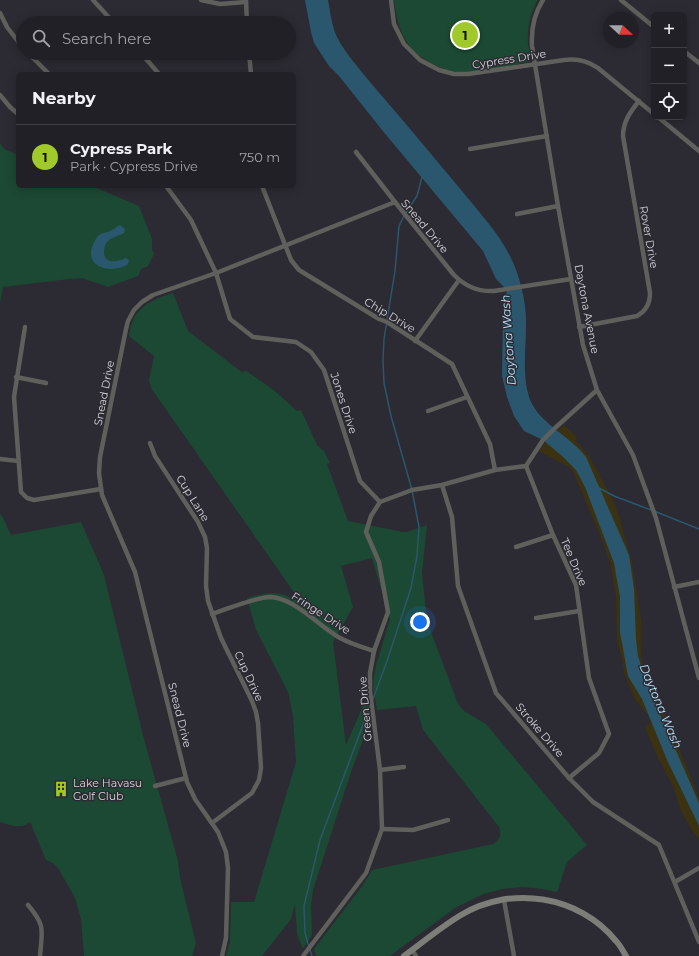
<!DOCTYPE html>
<html lang="en">
<head>
<meta charset="utf-8">
<style>
  body { margin:0; font-family:Montserrat,sans-serif; background:#29282e; color:#f1f3f6 }
  .controls { position:absolute; right:12px; top:12px; display:grid; overflow:hidden; border-radius:6px; box-shadow:0 2px 10px #0003 }
  .controls button { width:36px; height:36px; display:grid; place-items:center; padding:0; border:0; border-bottom:1px solid #3e3e43; background:#212026; color:#f1f3f6; font:20px sans-serif }
  .compass { position:absolute; left:603px; top:12px; width:36px; height:36px; border-radius:50%; background:#212026; box-shadow:0 2px 10px #0003; rotate:111deg }
  .you { position:absolute; left:420px; top:622px; width:14px; height:14px; margin:-10px; border:3px solid #fff; border-radius:50%; background:#1a73e8; box-shadow:0 0 0 6px #1a73e833 }
  .badge { display:grid; place-items:center; width:26px; height:26px; border-radius:50%; background:#a0ca2c; color:#111; font-size:13px; font-weight:700 }
  .pin { position:absolute; translate:-50% -50%; border:2px solid #fff; box-shadow:0 1px 4px #0006 }
  .list { margin:0; padding:0; list-style:none }
  h2 { display:flex; justify-content:space-between; align-items:center; height:52px; margin:0; padding:0 16px; font-size:17px }
  h2 small { font-size:13px; font-weight:400; color:#a2a3a7 }
  .list li { display:grid; grid-template-columns:26px 1fr auto; gap:12px; align-items:center; box-sizing:border-box; height:64px; padding:0 16px; border-top:1px solid #3e3e43 }
  .list b { display:block; font-size:15px; white-space:nowrap }
  .list p { margin:0; font-size:13px; white-space:nowrap; color:#a2a3a7 }
  .list em { font-size:13px; font-style:normal; color:#a2a3a7 }
  .icon { flex:none; width:22px; height:22px; fill:none; stroke:currentColor; stroke-width:2; stroke-linecap:round; stroke-linejoin:round }
  .map { position:relative; flex:none; width:699px; height:956px; overflow:hidden }
  .search { position:absolute; background:#212026; box-shadow:0 2px 10px #0003; left:16px; top:16px; width:280px; height:44px; display:flex; align-items:center; gap:10px; box-sizing:border-box; padding:0 14px; border-radius:22px; color:#a2a3a7; font-size:15px }
  .panel { position:absolute; background:#212026; box-shadow:0 2px 10px #0003; left:16px; top:72px; width:280px; height:116px; border-radius:6px }
  .map>svg:first-child { display:block }
</style>
</head>
<body>
<div class="map">
<svg width="699" height="956" viewBox="0 0 699 956">
  <rect width="100%" height="100%" fill="#2c2a32"/>
  <!-- green -->
  <g fill="#1c4933">
    <path d="M394,0H538C530,13 527,28 528,44C529,51 532,56 529,62C506,66 482,73 459,72C450,72 441,68 433,64C405,50 398,30 394,0Z"/>
    <polygon points="0,143 4,149 18,155 18,186 92,186 139,206 152,239 152,250 154,254 148,266 141,269 138,276 108,287 82,278 69,279 3,287 0,303"/>
    <path d="M173,293L188,331L243,373L245,370L275,391L297,411L301,410L317,445L324,451L330,463L327,464L348,521L403,532H407L427,525L422,573L427,621L458,704L464,711L486,724L587,845L567,862L557,892L543,889L523,887L503,889L483,894L455,908L390,956H316L314,949L363,885L372,870L493,844C500,840 502,834 499,827L423,730L416,706L377,710L373,688L374,675L377,662L390,619L372,558L341,566L353,607L333,642L346,745L362,708L368,702L370,721L350,775L313,890L311,907L312,935L303,949L297,934L295,904L291,919L262,956H226L230,942L231,902H254L296,762L293,716L288,692L256,630L247,598C265,593 279,590 295,600L298,598L151,388L149,380L154,356L129,336C133,308 148,301 173,293Z"/>
    <path d="M0,514L3,518L11,535L81,522L104,575L144,739L178,861L180,878L196,943L192,956H84L81,919L75,898L58,868L53,863L46,860L30,822C21,830 10,825 0,822Z"/>
  </g>
  <!-- sand -->
  <polygon fill="#3b3212" points="564,425 577,437 576,441 589,456 614,502 618,513 632,562 641,620 641,652 643,667 655,696 673,733 699,798 699,839 691,829 680,809 674,788 658,758 645,728 651,722 648,715 635,699 624,673 622,658 617,642 616,597 610,563 603,542 572,469 539,451 550,437"/>
  <!-- water -->
  <g fill="#2a576e">
    <path d="M305,0H328C330,11 332,25 336,35C345,54 368,79 382,96C409,127 435,159 462,191C478,211 497,231 509,254C520,275 527,303 526,327C526,351 521,382 532,404C543,425 571,437 586,457L629,555L634,589L636,639L638,656L644,675L655,703L699,803V826L667,760L642,699L628,676L620,632V597L614,563L585,487L576,470L561,455L543,440L524,431L514,416L507,397L502,376L503,312L507,290L496,279L483,251L382,130L339,76L329,66L314,43L311,32Z"/>
    <path d="M120,225L125,229L124,233C119,236 111,237 107,242C103,247 102,259 110,261C115,262 122,260 126,258L129,260L128,264C114,274 85,269 92,247C94,243 95,239 98,236C102,232 107,233 112,230C115,229 116,227 120,225Z"/>
  </g>
  <g fill="none" stroke-linecap="round" stroke-linejoin="round">
    <!-- stream -->
    <g stroke="#2a576e" stroke-width="1.5">
      <polyline points="599,488 614,496 651,510"/>
      <polyline points="654,511 699,529"/>
      <polyline points="373,699 387,661 411,588 417,556 419,527 412,490 391,416 384,383 383,360 384,339 395,271 399,226 405,214 417,196 422,177"/>
      <polyline points="309,947 305,933 304,906 320,840 370,706"/>
      <polyline points="310,950 312,956"/>
    </g>
    <!-- street -->
    <g stroke="#5f605c" stroke-width="4.5">
      <polyline points="93,0 114,23"/>
      <polyline points="201,0 220,4 246,2"/>
      <polyline points="246,0 247,23"/>
      <path d="M391,0L394,24L404,44L420,60L439,70L454,74H468L564,60C577,58 588,61 598,68L654,114"/>
      <path d="M543,0C534,14 531,30 532,46L558,206L583,345L597,390L633,455L656,518L699,678"/>
      <polyline points="621,0 654,27"/>
      <polyline points="0,13 7,27 23,48"/>
      <polyline points="684,51 699,63"/>
      <polyline points="28,53 49,74"/>
      <polyline points="141,53 159,74"/>
      <polyline points="249,53 251,74"/>
      <polyline points="0,95 10,107 18,114"/>
      <polyline points="658,117 699,151"/>
      <polyline points="470,149 547,136"/>
      <polyline points="356,152 395,202"/>
      <polyline points="166,186 191,220 216,273 230,319 253,337 296,342 311,352 324,370 360,481 380,502"/>
      <polyline points="262,186 291,260 299,270 379,319 387,322 452,364 490,444 495,470"/>
      <polyline points="517,214 558,206"/>
      <polyline points="25,327 14,397 21,492 27,498 34,500 101,489"/>
      <path d="M579,327L637,316C646,311 650,303 650,293L623,136C623,122 630,112 639,101"/>
      <polyline points="415,341 459,280"/>
      <polyline points="16,377 46,383"/>
      <polyline points="428,411 467,397"/>
      <polyline points="150,443 155,456 198,522 205,537 207,548 206,586 208,601 221,638 252,701 256,712 258,723 261,768 259,780 252,793 212,823"/>
      <polyline points="0,459 18,461"/>
      <polyline points="526,466 553,535 576,585 589,678 609,734 599,753 569,778"/>
      <polyline points="526,466 543,440 555,428 597,390"/>
      <polyline points="442,485 452,517 458,586 496,693 569,778 593,802 659,845 699,942"/>
      <polyline points="516,547 553,535"/>
      <polyline points="674,587 699,582"/>
      <path d="M212,614C228,609 255,597 271,597C294,598 320,627 340,638C351,644 362,647 374,651"/>
      <polyline points="536,618 579,611"/>
      <polyline points="380,770 404,767"/>
      <polyline points="155,786 186,778"/>
      <polyline points="382,829 413,830 448,820"/>
      <polyline points="675,882 699,868"/>
      <polyline points="504,900 514,956"/>
      <path d="M28,905C46,926 42,930 40,956"/>
      <polyline points="412,950 416,956"/>
      <path d="M222,956L226,938L228,868L226,852L218,832L195,799L187,782L135,572L102,495L99,473L100,457L126,329L128,321L134,310L142,302L153,295L216,273L395,202L454,275C465,286 479,292 494,291L571,279"/>
      <polyline points="303,956 366,873 382,829 380,770 370,691 370,673 374,651 388,612 379,562 366,532 371,516 380,502 412,490 442,485 495,470 526,466"/>
    </g>
    <!-- secondary -->
    <path stroke="#7c7e77" stroke-width="6" d="M404,956C423,942 441,927 461,915C510,885 579,895 616,941C620,945 623,951 626,956"/>
  </g>
  <!-- icons -->
  <defs>
    <symbol id="building-bare" viewBox="-9 -9 18 18"><path d="M-4-6H4V6H1V3H-1V6H-4ZM-2.5-4.3h1.7v1.8h-1.7ZM.8-4.3h1.7v1.8H.8ZM-2.5-1h1.7V.8h-1.7ZM.8-1h1.7V.8H.8Z" fill="#a0ca2c" stroke="#2c2a32" stroke-width="2.5" paint-order="stroke"/></symbol>
  </defs>
  <g fill-rule="evenodd">
    <use href="#building-bare" x="50" y="778" width="22" height="22"/>
  </g>
  <g text-anchor="middle" dominant-baseline="central" stroke-width="3" stroke-linejoin="round" paint-order="stroke">
    <!-- street labels -->
    <g font-size="11" fill="#d5d3d9" stroke="#2c2a32">
      <text transform="translate(509 59) rotate(-9)">Cypress Drive</text>
      <text transform="translate(425 226) rotate(50)">Snead Drive</text>
      <text transform="translate(649 237) rotate(80)">Rover Drive</text>
      <text transform="translate(587 309) rotate(79)">Daytona Avenue</text>
      <text transform="translate(390 315) rotate(31)">Chip Drive</text>
      <text transform="translate(104 393) rotate(-79)">Snead Drive</text>
      <text transform="translate(344 403) rotate(72)">Jones Drive</text>
      <text transform="translate(193 498) rotate(58)">Cup Lane</text>
      <text transform="translate(574 562) rotate(67)">Tee Drive</text>
      <text transform="translate(321 613) rotate(33)">Fringe Drive</text>
      <text transform="translate(249 676) rotate(65)">Cup Drive</text>
      <text transform="translate(365 709) rotate(-95)">Green Drive</text>
      <text transform="translate(180 715) rotate(76)">Snead Drive</text>
      <text transform="translate(540 730) rotate(49)">Stroke Drive</text>
    </g>
    <!-- poi labels -->
    <g font-size="11" fill="#d5d3d9" stroke="#2c2a32" text-anchor="start">
      <text x="73" y="783">Lake Havasu<tspan x="73" dy="13">Golf Club</tspan></text>
    </g>
    <!-- water labels -->
    <g font-size="12" font-style="italic" fill="#b9e4fc" stroke="#2c2a32">
      <text transform="translate(508 340) rotate(-94)">Daytona Wash</text>
      <text transform="translate(661 706) rotate(67)">Daytona Wash</text>
    </g>
  </g>
</svg>
<div class="controls">
<button>+</button>
<button>−</button>
<button><svg class="icon" aria-label="locate" viewBox="0 0 24 24"><circle cx="12" cy="12" r="6"/><path d="M12 2v4M12 18v4M2 12h4M18 12h4"/></svg></button>
</div>
<svg class="compass" viewBox="-18 -18 36 36"><path d="M0-13l5 13h-10z" fill="#e53935"/><path d="M0 13l5-13h-10z" fill="#a2a3a7"/></svg>
<div class="you"></div>
<div class="pin badge" style="left:465px;top:35px">1</div>
<div class="search"><svg class="icon" aria-label="search" viewBox="0 0 24 24"><circle cx="10" cy="10" r="6"/><path d="M15 15l6 6"/></svg>Search here</div>
<section class="panel">
<h2>Nearby<small></small></h2>
<ul class="list">
<li><span class="badge">1</span><div><b>Cypress Park</b><p>Park · Cypress Drive</p></div><em>750 m</em></li>
</ul>
</section>
</div>
</body>
</html>
